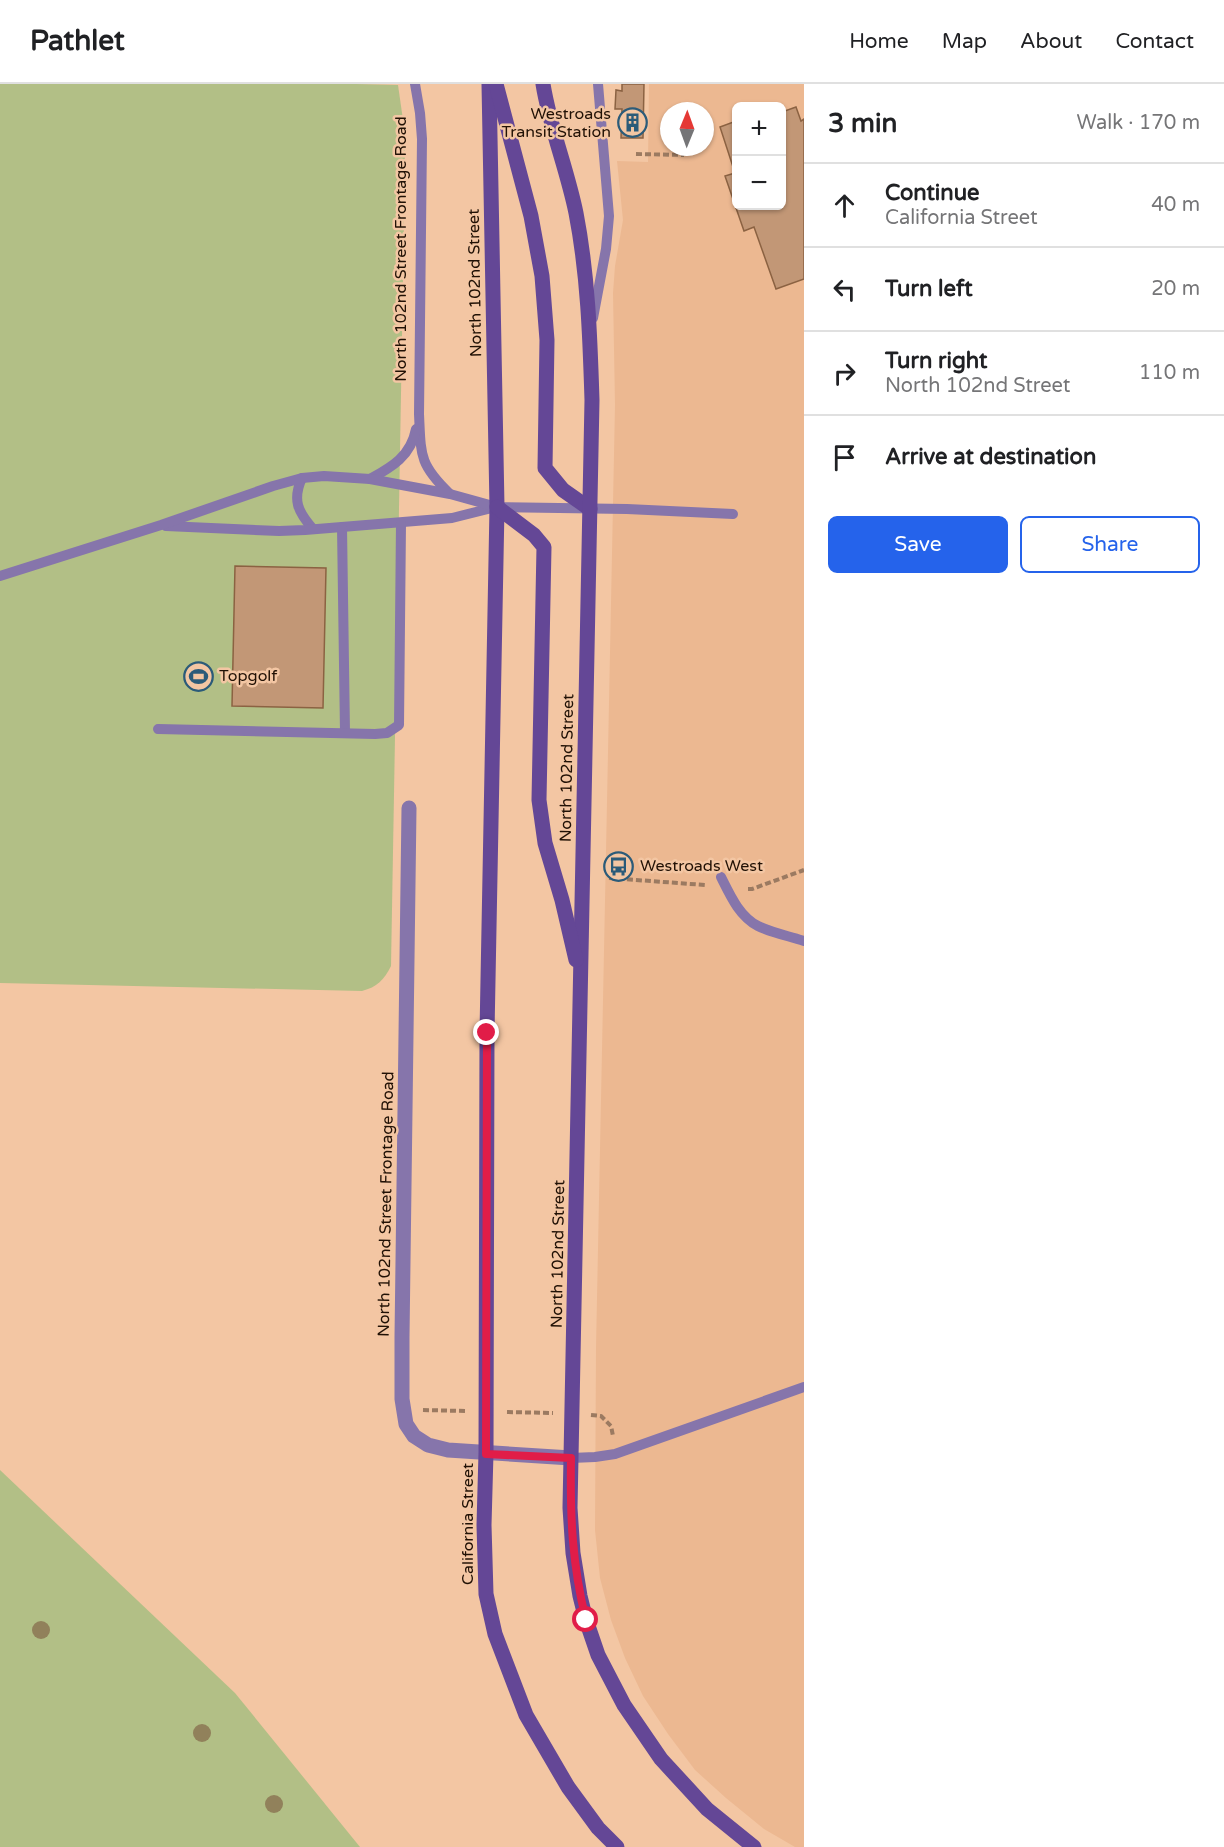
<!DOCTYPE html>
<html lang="en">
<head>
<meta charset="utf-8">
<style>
  body { margin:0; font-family:"Varela Round",sans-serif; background:#f6f6f6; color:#202124 }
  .controls { position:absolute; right:18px; top:18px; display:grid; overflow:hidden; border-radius:9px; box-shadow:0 2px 4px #0004 }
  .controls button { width:54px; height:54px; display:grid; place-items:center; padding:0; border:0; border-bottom:2px solid #e0e0e0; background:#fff; color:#202124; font:30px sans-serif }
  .compass { position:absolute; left:660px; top:18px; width:54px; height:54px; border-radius:50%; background:#fff; box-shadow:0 2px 4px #0004; rotate:1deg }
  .stop { position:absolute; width:18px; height:18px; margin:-14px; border:4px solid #e11d48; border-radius:50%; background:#fff }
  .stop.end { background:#e11d48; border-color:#fff; box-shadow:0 2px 6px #0008 }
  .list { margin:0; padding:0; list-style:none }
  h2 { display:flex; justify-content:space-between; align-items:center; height:78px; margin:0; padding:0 24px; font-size:26px }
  h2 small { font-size:20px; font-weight:400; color:#757577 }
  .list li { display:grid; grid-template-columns:39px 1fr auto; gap:18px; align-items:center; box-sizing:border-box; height:84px; padding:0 24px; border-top:2px solid #e0e0e0 }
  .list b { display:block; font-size:22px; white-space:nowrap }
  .list p { margin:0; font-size:20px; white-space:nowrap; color:#757577 }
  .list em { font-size:20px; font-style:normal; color:#757577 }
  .actions { display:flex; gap:12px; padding:18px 24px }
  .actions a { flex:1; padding:14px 0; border:2px solid #2563eb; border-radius:9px; text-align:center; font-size:21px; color:#2563eb }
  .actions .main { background:#2563eb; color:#fff }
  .icon { flex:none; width:33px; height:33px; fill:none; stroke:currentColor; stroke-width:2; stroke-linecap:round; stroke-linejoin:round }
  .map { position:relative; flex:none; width:804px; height:1763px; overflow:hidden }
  header { display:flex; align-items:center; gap:36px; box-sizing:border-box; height:84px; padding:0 30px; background:#fff; border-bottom:2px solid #e0e0e0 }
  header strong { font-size:28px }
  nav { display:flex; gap:33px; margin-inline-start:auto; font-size:21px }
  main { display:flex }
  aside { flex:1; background:#fff }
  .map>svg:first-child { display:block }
</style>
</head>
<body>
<header>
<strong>Pathlet</strong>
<nav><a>Home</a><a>Map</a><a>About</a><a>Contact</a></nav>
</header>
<main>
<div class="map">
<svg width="804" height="1763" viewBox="0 0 804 1763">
  <rect width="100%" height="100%" fill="#f3c6a3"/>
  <!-- built -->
  <path fill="#ecb891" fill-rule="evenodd" d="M649,0H804V1763H795L764,1745L726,1714L695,1686L668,1650L643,1612L625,1574L611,1536L600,1494L595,1446L596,1264L615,321L613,209L615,182L623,136L617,77L648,78ZM736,22H782V122H736ZM669,27H705V63H669Z"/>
  <!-- green -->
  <g fill="#b2bf86">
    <path d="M0,0H356L398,1L404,43L405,81L391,882C384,896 377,903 362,907L0,899Z"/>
    <polygon points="0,1386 235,1609 360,1763 0,1763"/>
  </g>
  <!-- building -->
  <g fill="#c29776" stroke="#8b6242" stroke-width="1.5">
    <polygon points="622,0 644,0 643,54 621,54 622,25 615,25 616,6 622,7"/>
    <polygon points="796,23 801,37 804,35 804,195 776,205 754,143 744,147 725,92 735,89 720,43 736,37 736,122 782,122 782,28"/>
    <polygon points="235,482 326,484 323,624 232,622"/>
  </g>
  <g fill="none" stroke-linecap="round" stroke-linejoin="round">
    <!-- path -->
    <g stroke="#9b7a61" stroke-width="4" stroke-dasharray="6 3" stroke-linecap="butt">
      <polyline points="636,70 684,71"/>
      <polyline points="609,794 705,801"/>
      <polyline points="748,805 752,805 804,786"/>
      <polyline points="423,1326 466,1327"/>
      <polyline points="507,1328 553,1329"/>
      <polyline points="591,1331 601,1332 611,1342 613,1352"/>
    </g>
    <!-- lane -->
    <g stroke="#8675ab" stroke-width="10">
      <path d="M415,0L420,29L422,55L419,330C421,371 419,380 449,409"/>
      <polyline points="593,234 606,165 609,132 598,0"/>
      <path d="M302,394C292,416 298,428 313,445"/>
      <path d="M370,395C392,383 411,372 416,345"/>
      <polyline points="166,442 279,447 305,446 452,434 496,423"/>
      <polyline points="342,443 345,649"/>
      <polyline points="0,492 161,441 273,402 302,394 324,392 370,395 450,410 497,423 627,425 733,430"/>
      <polyline points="158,645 375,650 387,649 399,641 401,439"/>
      <path d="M721,793C730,811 739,832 758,842C772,849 789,852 804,857"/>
      <polyline points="571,1374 595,1373 615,1370 804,1303"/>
    </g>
    <!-- street -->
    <polyline stroke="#8675ab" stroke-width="15" points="409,724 402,1253 402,1315 406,1340 414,1352 428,1361 448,1366 571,1374"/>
    <!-- secondary -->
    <g stroke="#644796" stroke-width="15">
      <polyline points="489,0 497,423 487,949 486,1369 484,1441 486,1510 495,1550 526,1631 568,1703 598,1744 617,1763"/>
      <polyline points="496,0 531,132 542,192 547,256 545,384 563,406 590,425"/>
      <path d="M543,0C550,44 567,85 576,129C588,191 590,253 592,316L570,1424L573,1469L580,1512L586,1536L598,1571L624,1621L661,1675L707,1725L754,1763"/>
      <polyline points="497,423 534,451 544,463 539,716 545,759 562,816 576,876"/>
    </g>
  </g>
  <!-- trees -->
  <g fill="#91815b">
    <circle cx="41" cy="1546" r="9"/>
    <circle cx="202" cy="1649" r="9"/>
    <circle cx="274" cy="1720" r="9"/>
  </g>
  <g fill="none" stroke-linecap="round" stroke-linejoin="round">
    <!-- route -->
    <path stroke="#e11d48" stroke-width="8" d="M487,949L486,1370L571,1374C570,1432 572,1480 586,1536"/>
  </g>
  <!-- icons -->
  <defs>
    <symbol id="building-ring" viewBox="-11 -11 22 22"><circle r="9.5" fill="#f3c6a3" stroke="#2b5b79" stroke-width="1.5"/><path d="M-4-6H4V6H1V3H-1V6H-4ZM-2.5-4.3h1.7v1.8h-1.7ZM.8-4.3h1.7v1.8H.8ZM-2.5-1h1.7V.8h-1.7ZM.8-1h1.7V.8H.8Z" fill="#2b5b79"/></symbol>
    <symbol id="stadium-ring" viewBox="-11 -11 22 22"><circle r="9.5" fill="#f3c6a3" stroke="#2b5b79" stroke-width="1.5"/><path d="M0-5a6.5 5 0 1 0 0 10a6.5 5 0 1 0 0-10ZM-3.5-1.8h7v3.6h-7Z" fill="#2b5b79"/></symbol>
    <symbol id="bus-ring" viewBox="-11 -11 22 22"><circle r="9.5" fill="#f3c6a3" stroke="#2b5b79" stroke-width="1.5"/><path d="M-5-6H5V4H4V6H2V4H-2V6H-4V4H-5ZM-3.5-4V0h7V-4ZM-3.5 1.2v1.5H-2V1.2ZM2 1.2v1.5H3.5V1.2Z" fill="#2b5b79"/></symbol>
  </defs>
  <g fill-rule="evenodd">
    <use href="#building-ring" x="616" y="22" width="33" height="33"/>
    <use href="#stadium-ring" x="182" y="576" width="33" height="33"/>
    <use href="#bus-ring" x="602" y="766" width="33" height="33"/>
  </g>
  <g text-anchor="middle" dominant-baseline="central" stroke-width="5" stroke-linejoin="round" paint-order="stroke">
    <!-- poi labels -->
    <g font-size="16" fill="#211105" stroke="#f3c6a3" text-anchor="start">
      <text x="611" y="30" text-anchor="end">Westroads<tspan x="611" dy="18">Transit Station</tspan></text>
      <text x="219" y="592">Topgolf</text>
      <text x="640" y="782">Westroads West</text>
    </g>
    <!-- street labels -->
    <g font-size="16" fill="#211105" stroke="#f3c6a3">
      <text transform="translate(401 165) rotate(-90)">North 102nd Street Frontage Road</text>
      <text transform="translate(475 199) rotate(-91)">North 102nd Street</text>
      <text transform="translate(567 684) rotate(-89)">North 102nd Street</text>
      <text transform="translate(386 1120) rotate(-89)">North 102nd Street Frontage Road</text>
      <text transform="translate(558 1170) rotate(-89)">North 102nd Street</text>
      <text transform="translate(468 1440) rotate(-90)">California Street</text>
    </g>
  </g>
</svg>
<div class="controls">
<button>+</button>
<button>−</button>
</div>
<svg class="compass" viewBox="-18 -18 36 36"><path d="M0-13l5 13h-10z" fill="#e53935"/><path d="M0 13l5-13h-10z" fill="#757577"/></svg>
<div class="stop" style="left:586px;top:1536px"></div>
<div class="stop end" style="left:487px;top:949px"></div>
</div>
<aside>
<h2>3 min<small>Walk · 170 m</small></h2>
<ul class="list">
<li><svg class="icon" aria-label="ahead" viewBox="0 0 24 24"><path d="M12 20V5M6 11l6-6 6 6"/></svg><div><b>Continue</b><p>California Street</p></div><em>40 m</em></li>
<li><svg class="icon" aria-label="left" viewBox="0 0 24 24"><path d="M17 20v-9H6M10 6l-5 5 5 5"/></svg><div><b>Turn left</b></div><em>20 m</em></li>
<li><svg class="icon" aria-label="right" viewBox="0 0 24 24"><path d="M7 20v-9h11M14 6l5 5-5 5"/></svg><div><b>Turn right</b><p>North 102nd Street</p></div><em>110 m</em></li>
<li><svg class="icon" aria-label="arrive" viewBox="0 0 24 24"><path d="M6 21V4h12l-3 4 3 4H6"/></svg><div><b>Arrive at destination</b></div></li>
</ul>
<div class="actions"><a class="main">Save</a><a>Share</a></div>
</aside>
</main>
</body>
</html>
